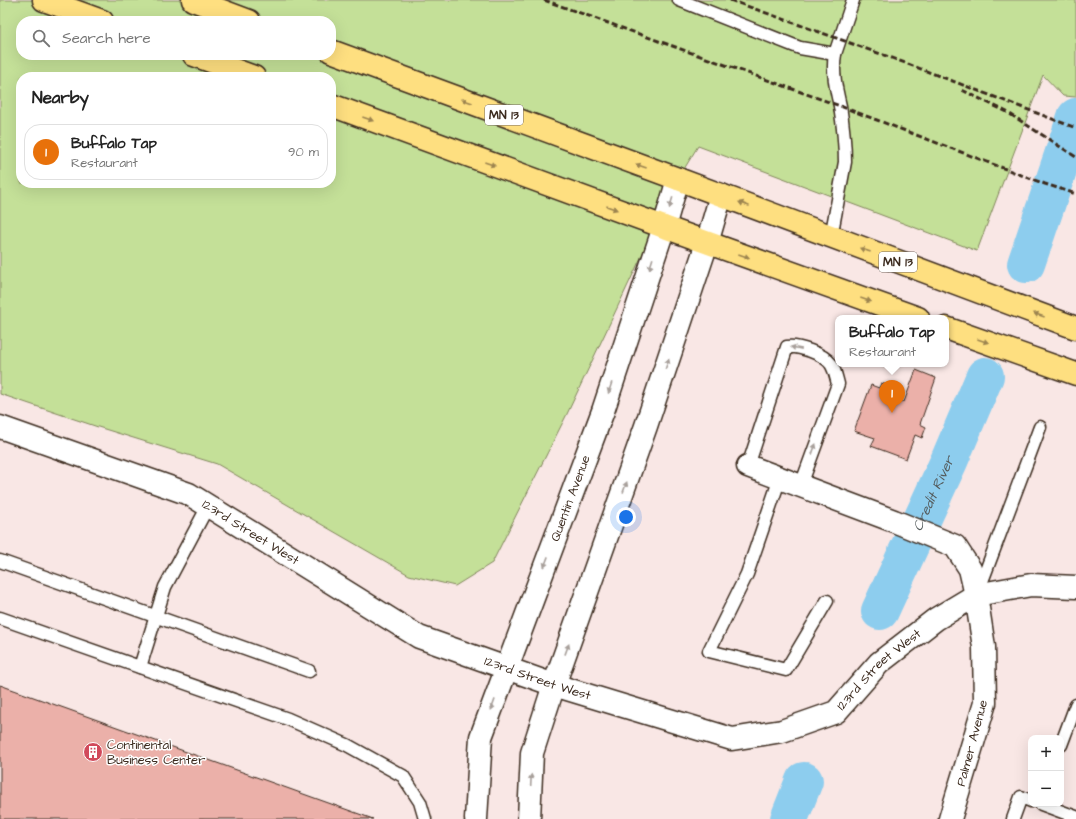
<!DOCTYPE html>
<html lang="en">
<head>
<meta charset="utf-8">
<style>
  body { margin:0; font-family:"Architects Daughter",sans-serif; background:#f2f2f2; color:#222 }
  .controls { position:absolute; right:12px; bottom:12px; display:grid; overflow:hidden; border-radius:8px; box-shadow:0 4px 16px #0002 }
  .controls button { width:36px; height:36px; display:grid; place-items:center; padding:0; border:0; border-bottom:1px solid #e0e0e0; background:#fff; color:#222; font:20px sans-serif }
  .you { position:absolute; left:626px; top:517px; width:14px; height:14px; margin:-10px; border:3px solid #fff; border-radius:50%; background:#1a73e8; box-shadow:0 0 0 6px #1a73e833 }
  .badge { display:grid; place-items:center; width:26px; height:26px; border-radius:50%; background:#d1495b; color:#fff; font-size:13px; font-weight:700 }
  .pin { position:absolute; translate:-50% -33px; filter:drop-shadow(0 1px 2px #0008) }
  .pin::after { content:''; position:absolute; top:21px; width:14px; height:12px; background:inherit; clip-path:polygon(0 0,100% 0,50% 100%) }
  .popup { position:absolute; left:835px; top:315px; width:114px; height:52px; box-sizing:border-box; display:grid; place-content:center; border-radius:8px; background:#fff; filter:drop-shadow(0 1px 3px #0005); font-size:13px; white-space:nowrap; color:#767676 }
  .popup b { font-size:15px; color:#222 }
  .popup::after { content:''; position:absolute; left:50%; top:100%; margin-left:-8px; border:8px solid transparent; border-top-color:#fff }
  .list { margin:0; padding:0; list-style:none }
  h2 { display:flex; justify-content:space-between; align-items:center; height:52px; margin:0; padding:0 16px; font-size:17px }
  h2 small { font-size:13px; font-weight:400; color:#767676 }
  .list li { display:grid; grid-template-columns:26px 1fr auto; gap:12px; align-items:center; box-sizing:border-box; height:56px; margin:0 8px 8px; padding:0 8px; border:1px solid #e0e0e0; border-radius:16px }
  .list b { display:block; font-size:15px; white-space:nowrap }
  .list p { margin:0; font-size:13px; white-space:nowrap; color:#767676 }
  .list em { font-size:13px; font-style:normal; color:#767676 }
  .icon { flex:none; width:22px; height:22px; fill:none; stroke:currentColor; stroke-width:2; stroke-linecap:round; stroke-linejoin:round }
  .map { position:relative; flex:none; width:1076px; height:819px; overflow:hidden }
  .search { position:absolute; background:#fff; box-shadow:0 4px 16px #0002; left:16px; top:16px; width:320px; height:44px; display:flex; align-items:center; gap:10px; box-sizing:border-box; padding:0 14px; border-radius:16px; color:#767676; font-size:15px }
  .panel { position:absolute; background:#fff; box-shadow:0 4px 16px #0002; left:16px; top:72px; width:320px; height:116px; border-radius:16px }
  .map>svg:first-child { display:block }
</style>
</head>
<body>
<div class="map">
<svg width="1076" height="819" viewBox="0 0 1076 819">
  <rect width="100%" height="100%" fill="#f9e7e5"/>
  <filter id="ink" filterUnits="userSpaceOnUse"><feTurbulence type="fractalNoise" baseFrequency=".025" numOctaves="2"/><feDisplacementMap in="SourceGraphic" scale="8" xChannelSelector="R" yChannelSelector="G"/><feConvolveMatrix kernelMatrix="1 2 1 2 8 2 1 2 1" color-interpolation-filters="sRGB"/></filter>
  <g filter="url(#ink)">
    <!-- green -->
    <path fill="#c4e098" stroke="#80855b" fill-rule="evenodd" d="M0,0H1076V97L1063,96L1043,75L977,251L698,146L678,179L567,414L492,563L455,586L409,575L217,464L98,427L0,394ZM21,21H331V55H21ZM21,77H331V183H21Z"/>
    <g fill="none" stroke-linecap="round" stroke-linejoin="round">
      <!-- river -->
      <g stroke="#8dcdee" stroke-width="38">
        <polyline points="1026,264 1076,117"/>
        <path id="s1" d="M880,611L949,461L985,376"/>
        <polyline points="789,819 804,781"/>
      </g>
    </g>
    <!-- building -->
    <g fill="#ebb0a9" stroke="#3b2a1e">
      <polygon points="916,370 936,378 920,424 926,427 922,438 915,435 906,459 871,446 875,438 854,431 871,385 879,388 881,383 899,389 895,399 904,402"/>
      <polygon points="0,685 373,819 0,819"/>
    </g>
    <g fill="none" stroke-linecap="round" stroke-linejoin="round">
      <defs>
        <g id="service">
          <polyline points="679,0 800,48 835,54"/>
          <path d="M831,237L845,162C845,143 843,125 840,106C836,89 832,72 835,54L853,0"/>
          <path d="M748,466L787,347C798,345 824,354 831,364C835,370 836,377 838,384L801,485"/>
          <polyline points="780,478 747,574 709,651 786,670 827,601"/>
          <polyline points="0,561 309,671"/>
          <polyline points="978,592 1040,427"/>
          <polyline points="0,618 288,719 347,745 403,776 420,802 425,819"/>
          <polyline points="140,667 165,587 208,506"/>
          <polyline points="1061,745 1076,705"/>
          <polyline points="1041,804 1076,817"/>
          <polyline points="1013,819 1021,797 1031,801"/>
        </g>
        <polyline id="minor" points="748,466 894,521 955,546 970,569 976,595 984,647 985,703 950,819"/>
        <g id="tertiary">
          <path id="s2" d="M0,427L189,494L419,637L554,685L732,739L782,731L836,712L879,663L936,619L976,595L1031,585L1076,587"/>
          <path id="s3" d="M476,819L481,737L603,411L664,227L678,179"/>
          <polyline points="529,819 532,753 554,685 646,426 707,243 721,195"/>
        </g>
        <g id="trunk">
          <polyline points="678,179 1076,328"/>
          <polyline points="664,227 918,318"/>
          <polyline points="946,328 1076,374"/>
        </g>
        <g id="motorway">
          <polyline points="44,0 102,21"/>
          <polyline points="193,0 249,21"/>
          <polyline points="331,51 678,179"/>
          <polyline points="194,55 254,77"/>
          <polyline points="331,105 664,227"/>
        </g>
      </defs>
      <!-- service casing -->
      <use href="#service" stroke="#3b2a1e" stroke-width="15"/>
      <!-- minor casing -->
      <use href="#minor" stroke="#3b2a1e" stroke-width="25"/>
      <!-- tertiary casing -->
      <use href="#tertiary" stroke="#3b2a1e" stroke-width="25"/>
      <!-- trunk casing -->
      <use href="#trunk" stroke="#3b2a1e" stroke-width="25"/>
      <!-- motorway casing -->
      <use href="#motorway" stroke="#3b2a1e" stroke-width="25"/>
      <!-- service -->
      <use href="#service" stroke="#fff" stroke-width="12"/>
      <!-- minor -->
      <use href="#minor" stroke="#fff" stroke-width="22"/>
      <!-- tertiary -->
      <use href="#tertiary" stroke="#fff" stroke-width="22"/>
      <!-- trunk -->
      <use href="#trunk" stroke="#fedf80" stroke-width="22"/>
      <!-- motorway -->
      <use href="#motorway" stroke="#fedf80" stroke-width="22"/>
      <!-- rail -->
      <g stroke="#3b2a1e" stroke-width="3" stroke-dasharray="6 3" stroke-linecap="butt">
        <polyline points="544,0 840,106 1045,184 1076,194"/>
        <polyline points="730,0 892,58 1076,128"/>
        <polyline points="962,90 1007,112 1076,157"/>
      </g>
    </g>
    <!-- one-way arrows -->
    <defs><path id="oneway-solid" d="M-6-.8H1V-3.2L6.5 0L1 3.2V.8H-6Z"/></defs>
    <g fill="#9c844f">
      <use href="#oneway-solid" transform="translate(467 101) rotate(-160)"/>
      <use href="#oneway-solid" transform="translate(368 119) rotate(20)"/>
      <use href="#oneway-solid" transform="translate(490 164) rotate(20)"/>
      <use href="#oneway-solid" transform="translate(641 166) rotate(-160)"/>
      <use href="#oneway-solid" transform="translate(744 204) rotate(-159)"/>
      <use href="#oneway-solid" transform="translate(612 208) rotate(20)"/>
      <use href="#oneway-solid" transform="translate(865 250) rotate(-160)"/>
      <use href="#oneway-solid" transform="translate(744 256) rotate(19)"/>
      <use href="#oneway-solid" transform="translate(866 300) rotate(19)"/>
      <use href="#oneway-solid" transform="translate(1039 315) rotate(-160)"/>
      <use href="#oneway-solid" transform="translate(983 341) rotate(19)"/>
    </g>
    <g fill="#a79f9a">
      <use href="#oneway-solid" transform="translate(671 203) rotate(107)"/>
      <use href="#oneway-solid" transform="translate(651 264) rotate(108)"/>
      <use href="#oneway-solid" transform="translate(796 348) rotate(-169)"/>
      <use href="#oneway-solid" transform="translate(667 364) rotate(-72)"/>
      <use href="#oneway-solid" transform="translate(610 388) rotate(108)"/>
      <use href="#oneway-solid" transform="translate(814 449) rotate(-70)"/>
      <use href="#oneway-solid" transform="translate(625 487) rotate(-70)"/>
      <use href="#oneway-solid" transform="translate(546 562) rotate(111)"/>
      <use href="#oneway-solid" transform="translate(567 649) rotate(-70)"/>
      <use href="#oneway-solid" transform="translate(493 705) rotate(110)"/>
      <use href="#oneway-solid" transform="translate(531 780) rotate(-87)"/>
    </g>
  </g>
  <!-- icons -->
  <defs>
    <symbol id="building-disc" viewBox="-11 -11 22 22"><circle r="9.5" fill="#d1495b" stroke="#fff"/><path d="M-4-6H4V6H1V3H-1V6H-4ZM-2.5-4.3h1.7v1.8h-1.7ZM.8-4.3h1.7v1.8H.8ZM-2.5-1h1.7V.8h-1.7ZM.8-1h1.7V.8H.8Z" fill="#fff"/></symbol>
  </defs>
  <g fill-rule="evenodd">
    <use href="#building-disc" x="82" y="741" width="22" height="22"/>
  </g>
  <g text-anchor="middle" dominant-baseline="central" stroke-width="3" stroke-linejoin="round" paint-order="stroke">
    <!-- shield labels -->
    <g fill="#fff" stroke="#766a62" stroke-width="1">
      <rect x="485" y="105" width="38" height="20" rx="3"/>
      <rect x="879" y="252" width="38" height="20" rx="3"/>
    </g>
    <g font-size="12" font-weight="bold" fill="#3b2a1e">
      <text x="504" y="115">MN 13</text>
      <text x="898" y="262">MN 13</text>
    </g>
    <!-- street labels -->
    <g font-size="13" fill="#3b2a1e" stroke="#fff">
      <text stroke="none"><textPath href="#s3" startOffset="337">Quentin Avenue</textPath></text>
      <text stroke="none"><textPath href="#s2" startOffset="273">123rd Street West</textPath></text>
      <text stroke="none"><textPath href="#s2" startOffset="969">123rd Street West</textPath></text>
      <text stroke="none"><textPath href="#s2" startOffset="597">123rd Street West</textPath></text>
      <text transform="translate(972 743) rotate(-75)">Palmer Avenue</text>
    </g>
    <!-- poi labels -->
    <g font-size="13" fill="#3b2a1e" stroke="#fff" text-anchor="start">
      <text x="107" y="745">Continental<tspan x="107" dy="15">Business Center</tspan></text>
    </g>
    <!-- water labels -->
    <g font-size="14" font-style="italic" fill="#545b5c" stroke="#fff">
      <text stroke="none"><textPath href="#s1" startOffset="129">Credit River</textPath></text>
    </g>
  </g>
</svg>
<div class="controls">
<button>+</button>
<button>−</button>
</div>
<div class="you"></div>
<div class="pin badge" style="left:892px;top:413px;background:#e8710a">1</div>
<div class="popup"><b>Buffalo Tap</b>Restaurant</div>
<div class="search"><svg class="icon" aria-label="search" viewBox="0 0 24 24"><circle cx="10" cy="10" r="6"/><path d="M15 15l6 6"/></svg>Search here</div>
<section class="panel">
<h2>Nearby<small></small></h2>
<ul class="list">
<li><span class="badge" style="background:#e8710a">1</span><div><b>Buffalo Tap</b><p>Restaurant</p></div><em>90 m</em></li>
</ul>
</section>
</div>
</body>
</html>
